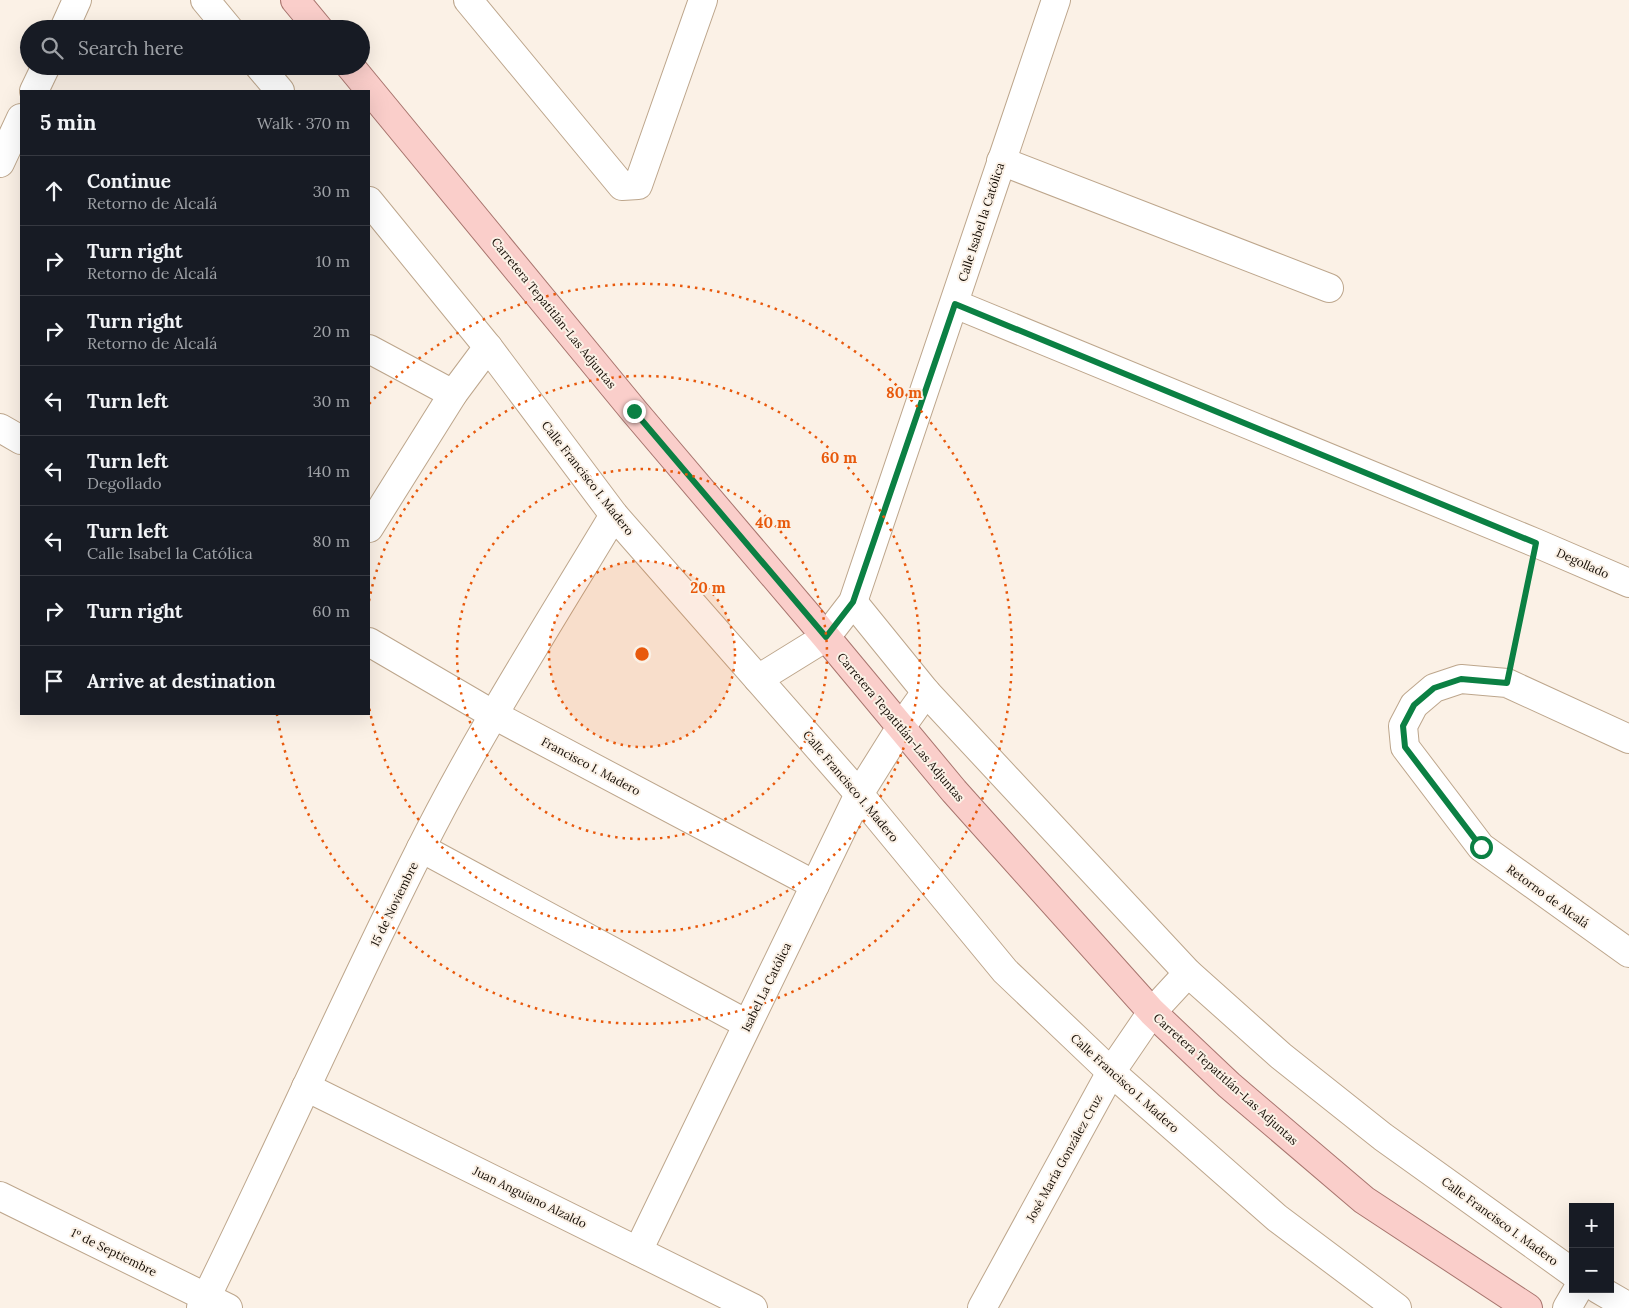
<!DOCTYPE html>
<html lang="en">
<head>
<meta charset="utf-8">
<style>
  body { margin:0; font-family:Lora,serif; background:#20242c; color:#f1f3f6 }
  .controls { position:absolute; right:15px; bottom:15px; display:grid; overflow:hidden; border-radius:0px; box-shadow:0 5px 20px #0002 }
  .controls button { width:45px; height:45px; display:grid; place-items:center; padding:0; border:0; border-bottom:1px solid #363941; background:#171b24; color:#f1f3f6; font:25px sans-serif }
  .stop { position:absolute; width:15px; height:15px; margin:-11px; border:4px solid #0b8043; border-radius:50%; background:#fff }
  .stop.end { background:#0b8043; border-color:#fff; box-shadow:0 1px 5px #0008 }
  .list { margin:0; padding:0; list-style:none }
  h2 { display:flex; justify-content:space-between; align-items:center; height:65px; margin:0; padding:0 20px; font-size:21px }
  h2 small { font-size:16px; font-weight:400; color:#9ea1a6 }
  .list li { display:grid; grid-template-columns:32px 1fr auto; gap:15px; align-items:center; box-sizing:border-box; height:70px; padding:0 20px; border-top:1px solid #363941 }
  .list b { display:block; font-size:19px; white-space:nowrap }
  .list p { margin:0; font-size:16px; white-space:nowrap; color:#9ea1a6 }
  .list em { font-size:16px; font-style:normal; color:#9ea1a6 }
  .icon { flex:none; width:28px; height:28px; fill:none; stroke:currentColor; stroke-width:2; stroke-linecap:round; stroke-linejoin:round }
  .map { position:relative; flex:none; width:1629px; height:1308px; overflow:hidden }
  .search { position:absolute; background:#171b24; box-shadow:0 5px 20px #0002; left:20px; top:20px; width:350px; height:55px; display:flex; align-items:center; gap:12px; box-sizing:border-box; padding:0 18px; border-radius:28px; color:#9ea1a6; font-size:19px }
  .panel { position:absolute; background:#171b24; box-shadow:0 5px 20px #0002; left:20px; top:90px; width:350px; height:625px; border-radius:0px }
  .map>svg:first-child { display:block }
</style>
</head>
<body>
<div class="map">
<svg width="1629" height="1308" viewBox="0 0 1629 1308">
  <rect width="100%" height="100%" fill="#fbf1e6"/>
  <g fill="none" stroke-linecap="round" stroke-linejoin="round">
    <defs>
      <g id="minor">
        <polyline points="205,0 229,29"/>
        <polyline points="468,0 622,186 638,185 703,0"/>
        <polyline points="64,29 77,0"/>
        <polyline points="259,66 280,91"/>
        <polyline points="34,91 46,66"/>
        <polyline points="1001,161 1329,288"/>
        <polyline points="0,163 21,118"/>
        <polyline points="369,201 488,347 614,515 859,794 1005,971 1111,1072 1277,1218 1397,1308"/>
        <polyline points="955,304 1536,543 1629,583"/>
        <polyline points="369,349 453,394"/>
        <polyline points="0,428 21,440"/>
        <polyline points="369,528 453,394 488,347"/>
        <polyline points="853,602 926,692 1188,973 1281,1056 1383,1137 1573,1273"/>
        <polyline points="369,642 494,715 815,885"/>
        <polyline points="758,679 826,637 853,602 1056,0"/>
        <polyline points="1629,739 1507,683 1461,679 1434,688 1414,705 1403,726 1405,747 1481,847 1629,953"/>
        <polyline points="421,848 747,1024"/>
        <polyline points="306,1087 753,1308"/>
        <polyline points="0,1196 228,1308"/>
        <polyline points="638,1251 859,794 901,727 926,692"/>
        <polyline points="1598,1289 1629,1307"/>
        <path d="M201,1308C276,1156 344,1001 420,850C478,734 548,625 614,515"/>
        <polyline points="982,1308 1111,1072 1152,1012 1188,973"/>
        <polyline points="1567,1308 1578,1289"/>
      </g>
      <g id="primary">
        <polyline points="295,0 319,29"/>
        <polyline points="350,66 634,411 826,637 954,791 1152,1012 1229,1085 1364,1200 1528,1308"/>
      </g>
    </defs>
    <!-- minor casing -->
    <use href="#minor" stroke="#bda68c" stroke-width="30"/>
    <!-- primary casing -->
    <use href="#primary" stroke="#a8756e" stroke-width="30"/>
    <!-- path -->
    <polyline stroke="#958c82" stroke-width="3" stroke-dasharray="5 2.5" stroke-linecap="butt" points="1512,655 1530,571"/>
    <!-- minor -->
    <use href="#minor" stroke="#fff" stroke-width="28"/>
    <!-- primary -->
    <use href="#primary" stroke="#faceca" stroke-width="28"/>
  </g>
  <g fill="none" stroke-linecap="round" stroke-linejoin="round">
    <!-- route -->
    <polyline stroke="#0b8043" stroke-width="6" points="634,411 826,637 853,602 955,304 1536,543 1507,683 1461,679 1434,688 1414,705 1403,726 1405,747 1481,847"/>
  </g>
  <!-- distance rings -->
  <circle cx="642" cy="654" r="93" fill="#e8590c" fill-opacity=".12"/>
  <g fill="none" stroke="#e8590c" stroke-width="2.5" stroke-dasharray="2.5 5">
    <circle cx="642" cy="654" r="93"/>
    <circle cx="642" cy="654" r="185"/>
    <path d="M369 601A278 278 0 1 1 369 707"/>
    <path d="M369 404A370 370 0 1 1 277 715"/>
  </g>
  <g text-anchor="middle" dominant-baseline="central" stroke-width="4" stroke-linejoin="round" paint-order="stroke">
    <!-- street labels -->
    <g font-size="12" fill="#150d05" stroke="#fbf1e6">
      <text transform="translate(981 222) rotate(-72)">Calle Isabel la Católica</text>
      <text transform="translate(554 313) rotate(51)">Carretera Tepatitlán-Las Adjuntas</text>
      <text transform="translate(588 478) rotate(52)">Calle Francisco I. Madero</text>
      <text transform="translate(1583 563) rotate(24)">Degollado</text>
      <text transform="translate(901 727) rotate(50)">Carretera Tepatitlán-Las Adjuntas</text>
      <text transform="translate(591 766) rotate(28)">Francisco I. Madero</text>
      <text transform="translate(851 786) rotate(50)">Calle Francisco I. Madero</text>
      <text transform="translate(1548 896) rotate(36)">Retorno de Alcalá</text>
      <text transform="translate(394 904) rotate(-64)">15 de Noviembre</text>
      <text transform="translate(766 987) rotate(-64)">Isabel La Católica</text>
      <text transform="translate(1226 1079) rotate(42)">Carretera Tepatitlán-Las Adjuntas</text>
      <text transform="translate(1125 1083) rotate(42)">Calle Francisco I. Madero</text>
      <text transform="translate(1064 1158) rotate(-61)">José María González Cruz</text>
      <text transform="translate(530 1197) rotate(26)">Juan Anguiano Alzaldo</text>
      <text transform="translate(1500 1221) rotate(36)">Calle Francisco I. Madero</text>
      <text transform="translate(114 1252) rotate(26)">1º de Septiembre</text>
    </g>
  </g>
  <circle cx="642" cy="654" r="8" fill="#e8590c" stroke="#fbf1e6" stroke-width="2.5"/>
  <g font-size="15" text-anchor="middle" font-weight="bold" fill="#e8590c" stroke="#fbf1e6" stroke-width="4" stroke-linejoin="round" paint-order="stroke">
    <text x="904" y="398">80 m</text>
    <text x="839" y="463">60 m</text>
    <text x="773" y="528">40 m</text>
    <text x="708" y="593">20 m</text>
  </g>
</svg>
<div class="controls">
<button>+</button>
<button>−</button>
</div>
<div class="stop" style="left:1481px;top:847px"></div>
<div class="stop end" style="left:634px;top:411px"></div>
<div class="search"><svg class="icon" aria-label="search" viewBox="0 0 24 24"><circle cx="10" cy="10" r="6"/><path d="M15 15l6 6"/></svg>Search here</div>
<section class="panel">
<h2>5 min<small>Walk · 370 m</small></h2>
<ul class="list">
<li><svg class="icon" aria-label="ahead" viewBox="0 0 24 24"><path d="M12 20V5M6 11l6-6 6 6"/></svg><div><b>Continue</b><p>Retorno de Alcalá</p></div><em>30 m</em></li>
<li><svg class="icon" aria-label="right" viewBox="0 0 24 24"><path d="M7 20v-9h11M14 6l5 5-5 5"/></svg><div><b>Turn right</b><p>Retorno de Alcalá</p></div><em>10 m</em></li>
<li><svg class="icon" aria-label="right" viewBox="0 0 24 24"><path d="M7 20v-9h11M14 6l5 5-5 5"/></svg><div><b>Turn right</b><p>Retorno de Alcalá</p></div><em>20 m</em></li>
<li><svg class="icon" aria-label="left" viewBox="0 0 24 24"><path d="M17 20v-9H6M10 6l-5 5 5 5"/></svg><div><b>Turn left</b></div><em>30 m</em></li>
<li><svg class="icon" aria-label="left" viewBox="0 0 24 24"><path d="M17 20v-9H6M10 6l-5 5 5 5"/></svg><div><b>Turn left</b><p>Degollado</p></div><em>140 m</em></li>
<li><svg class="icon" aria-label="left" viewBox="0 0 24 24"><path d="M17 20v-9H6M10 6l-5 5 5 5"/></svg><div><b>Turn left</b><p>Calle Isabel la Católica</p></div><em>80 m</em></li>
<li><svg class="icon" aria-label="right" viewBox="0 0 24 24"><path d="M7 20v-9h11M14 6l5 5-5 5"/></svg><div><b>Turn right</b></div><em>60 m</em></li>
<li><svg class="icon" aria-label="arrive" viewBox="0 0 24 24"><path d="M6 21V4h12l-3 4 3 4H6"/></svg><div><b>Arrive at destination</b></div></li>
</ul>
</section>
</div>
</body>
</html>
